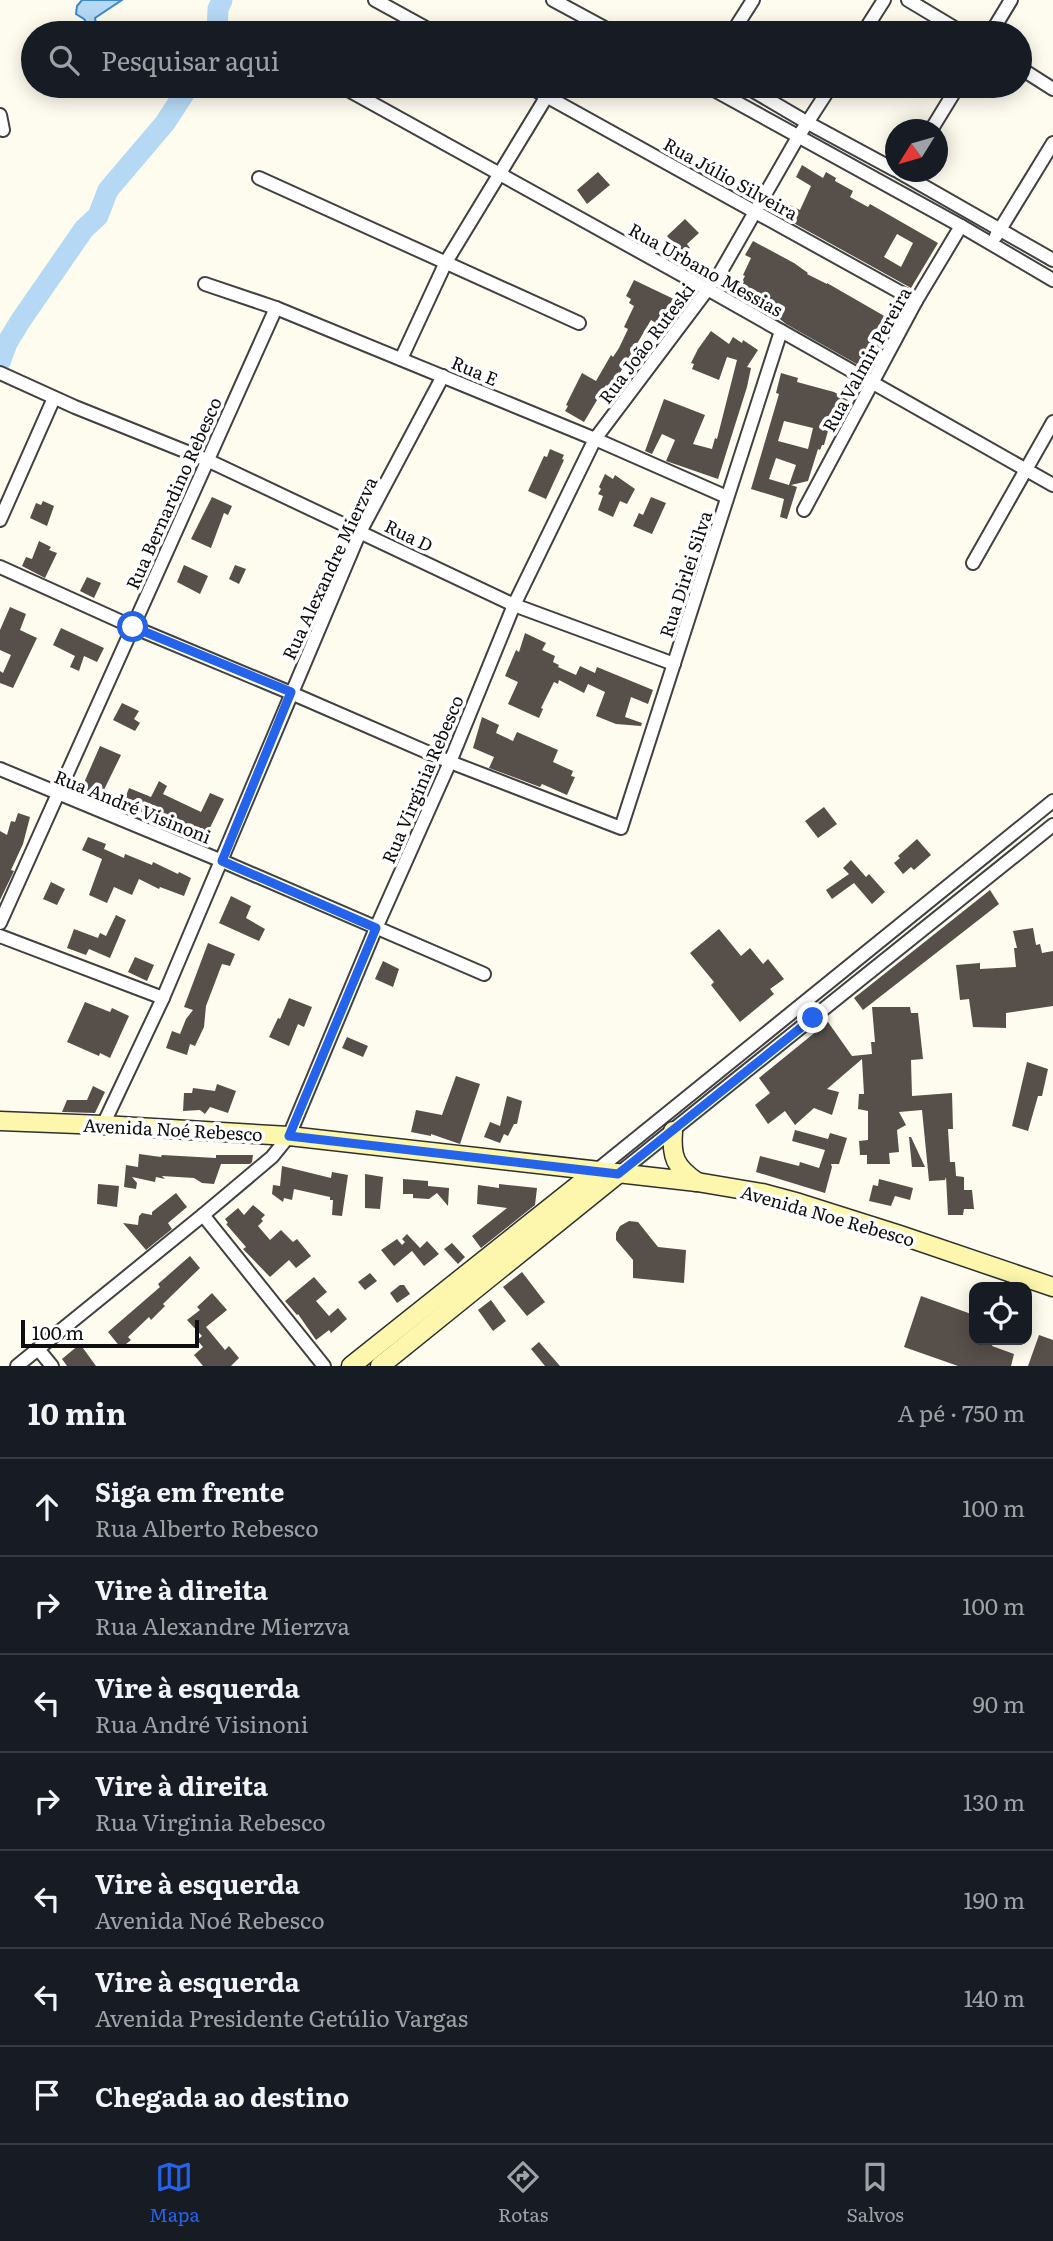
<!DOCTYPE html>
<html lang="pt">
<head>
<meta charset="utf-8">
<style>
  body { margin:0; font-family:Literata,serif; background:#20242c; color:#f1f3f6 }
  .controls { position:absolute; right:21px; bottom:21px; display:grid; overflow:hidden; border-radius:14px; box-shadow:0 4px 18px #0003 }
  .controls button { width:63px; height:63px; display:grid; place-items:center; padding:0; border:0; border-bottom:2px solid #363941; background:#171b24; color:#f1f3f6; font:35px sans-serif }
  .compass { position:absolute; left:885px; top:119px; width:63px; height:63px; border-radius:50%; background:#171b24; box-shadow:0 4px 18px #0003; rotate:233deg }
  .scale { position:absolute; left:21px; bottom:18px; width:178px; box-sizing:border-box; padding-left:7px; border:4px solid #0e0e0e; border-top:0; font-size:19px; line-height:24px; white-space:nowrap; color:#0e0e0e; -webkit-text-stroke:5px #fff; paint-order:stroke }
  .stop { position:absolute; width:21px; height:21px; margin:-16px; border:5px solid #2563eb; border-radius:50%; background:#fff }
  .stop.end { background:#2563eb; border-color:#fff; box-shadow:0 2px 7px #0008 }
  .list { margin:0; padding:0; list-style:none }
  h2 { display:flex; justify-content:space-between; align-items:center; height:91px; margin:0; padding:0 28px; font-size:30px }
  h2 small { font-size:23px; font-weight:400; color:#9ea1a6 }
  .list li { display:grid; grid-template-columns:46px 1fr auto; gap:21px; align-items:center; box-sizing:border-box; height:98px; padding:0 28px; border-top:2px solid #363941 }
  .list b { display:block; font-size:26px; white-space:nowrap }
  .list p { margin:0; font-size:23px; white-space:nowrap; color:#9ea1a6 }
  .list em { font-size:23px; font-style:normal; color:#9ea1a6 }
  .icon { flex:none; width:38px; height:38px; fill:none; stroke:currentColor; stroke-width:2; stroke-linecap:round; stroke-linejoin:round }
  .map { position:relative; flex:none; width:1053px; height:1366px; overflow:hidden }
  .search { position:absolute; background:#171b24; box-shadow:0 4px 18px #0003; left:21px; right:21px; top:21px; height:77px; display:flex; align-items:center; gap:18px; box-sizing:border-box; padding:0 24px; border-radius:38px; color:#9ea1a6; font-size:26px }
  .sheet { height:777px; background:#171b24 }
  nav { display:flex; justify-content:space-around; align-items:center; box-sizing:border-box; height:98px; border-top:2px solid #363941; background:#171b24; font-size:19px; color:#9ea1a6 }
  nav a { display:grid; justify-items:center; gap:4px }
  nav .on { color:#2563eb }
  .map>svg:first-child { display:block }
</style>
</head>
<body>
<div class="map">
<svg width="1053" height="1366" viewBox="0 0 1053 1366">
  <rect width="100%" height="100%" fill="#fefcef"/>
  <!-- water -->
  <polygon fill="#b5d9f4" stroke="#3f8ac8" stroke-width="2" points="82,0 122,0 95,18 96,24 88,25 84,19 76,14 77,6"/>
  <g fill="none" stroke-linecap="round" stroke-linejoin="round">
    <!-- river -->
    <g stroke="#b5d9f4" stroke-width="21">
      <polyline points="217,33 218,9 222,0"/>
      <polyline points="0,362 7,343 21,320 84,229 98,216 108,190 165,123 189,86"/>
    </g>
  </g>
  <!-- building -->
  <g fill="#564f4a" fill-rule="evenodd">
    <path d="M802,165L823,178L826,172L836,178L835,181L853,191L850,197L868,207L870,204L938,243L911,288L779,215L786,203L800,210L811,186L796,177ZM897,234L913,243L901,267L884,257Z"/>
    <polygon points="598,172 610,185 587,204 577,190"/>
    <polygon points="685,219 699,233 687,244 690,248 683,254 667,236"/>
    <polygon points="753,241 794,263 808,273 807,274 827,284 827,283 893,321 879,344 882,346 869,371 786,324 765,307 763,311 735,295 745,276 743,275 751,258 745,255"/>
    <polygon points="634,280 678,301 662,327 651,320 611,388 606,385 584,422 565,411 568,406 566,405 582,373 596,381 611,355 613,357 619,348 628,329 624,327 634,306 629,303 631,299 626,296"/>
    <polygon points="711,331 729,344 733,337 742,343 743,340 758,350 747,367 751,368 747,387 718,479 666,461 675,440 662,434 652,454 645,451 664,399 705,415 693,444 712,449 715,438 717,439 737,360 727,357 719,380 692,369 694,364 691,363 698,349"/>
    <path d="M781,373L798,378L797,382L834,392L851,402L841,418L837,416L832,432L828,431L824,445H822L820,450L818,449L808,481L791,485L797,487L787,519L780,517L784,499L751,489L779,394L776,393ZM784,421L813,428L808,449L778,441ZM776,458L796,465L789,485L769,479Z"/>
    <polygon points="550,449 564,455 562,459 564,460 546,499 528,491 544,456 547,457"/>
    <polygon points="605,474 613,479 615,475 635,489 627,504 620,501 613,517 598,510 603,496 598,494 601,489 599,487"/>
    <polygon points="212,497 232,506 228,515 224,513 211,548 191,539"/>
    <polygon points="651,497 666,503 652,534 633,526 639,513 643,515"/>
    <polygon points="43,501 54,506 47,526 30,518 36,503 41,505"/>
    <polygon points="39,541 51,547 49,550 57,553 45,578 22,566 26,557 32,559"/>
    <polygon points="184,565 208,576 200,594 177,582"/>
    <polygon points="235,565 246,569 239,584 229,579"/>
    <polygon points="87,577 101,583 94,598 80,591"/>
    <polygon points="10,607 26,614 20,630 37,638 13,688 0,683 0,671 3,673 11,655 0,650 0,630"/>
    <polygon points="61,628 104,648 97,662 84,656 79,671 70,667 75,656 53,645"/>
    <polygon points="525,633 546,643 542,650 555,656 553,662 559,665 558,667 576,675 580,666 595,673 597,667 653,690 648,704 631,697 625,717 642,723 641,726 616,724 596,716 605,692 588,684 584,693 559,680 558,684 554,682 541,708 543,709 539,718 508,704 518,682 505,676 516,650 519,652"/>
    <polygon points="122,703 139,711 134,719 140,723 135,731 113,720"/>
    <polygon points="482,717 499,725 496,733 513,741 517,732 558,750 553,762 573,771 571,776 575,777 567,795 542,784 540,787 489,768 494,757 473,748"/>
    <polygon points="100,746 121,755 100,798 84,790 86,786 83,785"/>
    <polygon points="159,781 167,786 163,794 201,812 210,793 224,799 204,840 159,817 158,819 123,804 129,788 151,797"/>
    <polygon points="824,807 837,824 818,838 805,821"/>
    <polygon points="18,813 30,817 23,844 11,870 14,871 0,900 0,831 7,835 11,821 15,822"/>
    <polygon points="88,837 106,844 104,849 124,858 125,854 152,865 153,862 178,874 179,872 191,878 184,896 160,887 159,889 139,879 132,895 114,887 107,903 89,895 102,859 82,850"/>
    <polygon points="917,839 931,855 914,870 911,867 903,874 894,863 900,858 898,856"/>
    <polygon points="851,860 866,877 869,874 885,892 872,904 854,883 832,899 826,890 849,874 843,868"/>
    <polygon points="51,882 65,889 57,905 43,899"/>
    <polygon points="990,890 999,904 863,1010 854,998"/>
    <polygon points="231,896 251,906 246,918 265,929 259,941 219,923"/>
    <polygon points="116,915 126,920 110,958 89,949 86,955 67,948 74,929 98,938 100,933 106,936"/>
    <polygon points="1033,928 1036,945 1040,944 1042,953 1053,951 1053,1006 1006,1013 1006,1028 973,1027 969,999 960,1000 956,965 980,963 980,969 1016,967 1014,948 1017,948 1013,931"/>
    <polygon points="719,929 741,956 750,948 763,964 768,959 784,979 770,989 774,994 740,1022 711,985 714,982 690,953"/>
    <polygon points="208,943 235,954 230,966 222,964 206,1006 204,1027 195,1046 190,1044 187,1055 166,1048 172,1031 180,1034 186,1019 193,1010 184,1007"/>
    <polygon points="135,957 154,965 147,981 128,972"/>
    <polygon points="383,961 399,969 393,987 375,979"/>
    <polygon points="289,998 312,1007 304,1027 298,1024 289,1046 269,1037 278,1018 280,1019"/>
    <polygon points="85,1002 110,1012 112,1008 129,1016 110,1058 100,1053 99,1056 67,1042"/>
    <polygon points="872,1007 910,1007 911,1013 918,1013 923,1059 911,1060 912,1096 952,1093 953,1129 948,1129 950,1162 955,1162 956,1176 964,1177 964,1190 972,1190 974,1209 964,1209 963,1215 948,1215 946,1177 945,1180 929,1181 922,1110 899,1112 906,1125 897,1130 899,1152 889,1153 890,1164 867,1164 867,1155 860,1155 859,1141 868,1140 868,1111 858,1109 859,1094 864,1094 862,1059 827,1089 839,1092 832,1115 814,1108 795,1125 785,1111 768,1124 755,1105 770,1093 759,1078 828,1022 852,1056 872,1054 871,1042 875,1042"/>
    <polygon points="347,1037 368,1046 363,1057 342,1048"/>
    <polygon points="1027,1062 1048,1069 1042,1096 1038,1096 1028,1131 1012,1126"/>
    <polygon points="456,1076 480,1084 460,1144 431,1134 431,1136 411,1132 416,1110 442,1115"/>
    <polygon points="217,1084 236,1091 228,1113 210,1107 205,1114 200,1110 183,1111 184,1093 192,1093 193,1088 215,1091"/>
    <polygon points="93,1086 105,1092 95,1113 62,1112 67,1100 87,1100"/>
    <polygon points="507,1096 522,1101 517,1124 514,1124 508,1136 504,1134 500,1143 484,1137 490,1122 500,1126"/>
    <polygon points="795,1130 828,1139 830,1133 847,1138 839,1164 831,1164 832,1167 825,1193 756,1172 760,1156 799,1166 800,1162 819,1168 825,1150 792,1141"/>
    <polygon points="909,1137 911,1137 925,1167 912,1167"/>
    <polygon points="139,1154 161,1157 162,1155 216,1158 216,1155 253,1155 252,1162 250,1164 221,1164 214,1184 202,1183 194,1178 162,1176 165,1179 156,1177 155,1182 132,1177 137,1183 136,1189 124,1187 126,1165 138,1167"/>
    <polygon points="282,1166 331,1178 332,1172 348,1175 342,1216 332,1215 333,1200 330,1200 330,1197 294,1189 292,1200 284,1198 283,1202 272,1194 273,1185 280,1186"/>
    <polygon points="365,1174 383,1177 380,1209 365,1208"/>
    <polygon points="403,1179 428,1181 428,1186 449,1188 448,1206 437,1193 429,1199 413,1198 413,1194 403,1194"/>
    <polygon points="879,1179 913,1188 910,1200 895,1196 891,1206 869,1201 873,1185 878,1186"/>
    <polygon points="98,1184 119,1186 117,1207 97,1204"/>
    <polygon points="499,1184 537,1188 535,1205 481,1248 472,1236 507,1208 477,1204 478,1185 499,1188"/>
    <polygon points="176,1193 187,1207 168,1223 172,1229 146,1250 123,1223 138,1225 139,1216 142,1213 152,1215 152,1212"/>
    <polygon points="253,1205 265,1215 261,1219 263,1221 258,1226 270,1240 281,1230 293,1242 297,1239 311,1256 296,1268 289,1260 270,1277 243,1249 246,1247 226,1224 228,1223 225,1219 238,1208 244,1215"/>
    <polygon points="629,1221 638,1222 658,1247 686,1250 684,1283 633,1278 633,1260 616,1240 616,1233 620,1226"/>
    <polygon points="407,1234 420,1248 427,1241 439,1254 424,1266 412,1251 394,1266 381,1250 397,1239 402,1245 405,1242 402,1239"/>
    <polygon points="452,1243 465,1257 458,1264 444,1249"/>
    <polygon points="190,1256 200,1268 163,1304 165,1306 151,1320 149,1317 128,1337 131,1340 121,1348 108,1332 160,1287 158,1284"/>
    <polygon points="522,1272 545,1302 527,1316 503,1287"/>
    <polygon points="370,1273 377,1281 365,1290 358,1282"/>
    <polygon points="314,1277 327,1292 316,1301 329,1316 338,1308 347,1319 331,1333 329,1330 316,1340 298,1314 297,1315 285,1301"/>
    <polygon points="400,1285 404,1285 410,1294 397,1303 390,1293"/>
    <polygon points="212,1293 227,1310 206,1327 225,1350 229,1346 239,1358 231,1366 203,1366 194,1355 203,1347 197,1340 202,1336 187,1320 200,1310 197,1307"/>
    <polygon points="921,1296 974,1315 974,1340 993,1342 992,1346 1014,1354 1011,1366 958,1366 904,1347"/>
    <polygon points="491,1300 506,1321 493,1331 478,1310"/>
    <polygon points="1039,1335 1053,1340 1053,1366 1028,1366"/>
    <polygon points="539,1342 560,1366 545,1366 531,1349"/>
    <polygon points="80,1344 96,1366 67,1366 62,1359"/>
  </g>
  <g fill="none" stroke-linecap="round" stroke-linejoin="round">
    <defs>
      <g id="street">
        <polyline points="375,0 435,33"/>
        <polyline points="553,0 614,33"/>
        <polyline points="908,0 963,33"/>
        <polyline points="732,33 753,0"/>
        <polyline points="863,33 884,0"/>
        <polyline points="991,33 1011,0"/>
        <polyline points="1020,68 1053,89"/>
        <polyline points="341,86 709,290 1053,485"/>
        <polyline points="528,86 916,301"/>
        <polyline points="707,86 961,226 1053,280"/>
        <polyline points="745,86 808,123 895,170"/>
        <polyline points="0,115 3,130"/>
        <polyline points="931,130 958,86"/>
        <polyline points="899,172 1053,260"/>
        <polyline points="259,178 579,323"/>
        <polyline points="996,236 1053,143"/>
        <polyline points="205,284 276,308 595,439 727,497"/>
        <polyline points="401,359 446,262 553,86"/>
        <polyline points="0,373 75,407 207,460 514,605 674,664"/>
        <polyline points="804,510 916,301 961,226"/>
        <polyline points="0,520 54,398"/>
        <polyline points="973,563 1053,422"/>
        <polyline points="0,567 133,627 291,693 450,762 621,828 781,331"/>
        <polyline points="0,769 222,861 484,974"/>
        <polyline points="0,923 276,308"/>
        <polyline points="0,936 163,998"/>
        <polyline points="103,1125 163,998 360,532 443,376"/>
        <polyline points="596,1171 1053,801"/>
        <polyline points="618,1174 1053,825"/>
        <polyline points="203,1215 324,1366"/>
        <polyline points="38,1349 52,1366"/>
        <polyline points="17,1366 203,1215 272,1157 289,1136 376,928 450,762 514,605 595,439 720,273 798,137 831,86"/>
      </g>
      <g id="secondary">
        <polyline points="0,1121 103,1125 289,1136 697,1182 762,1193 799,1203 900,1235 1053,1287"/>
        <path d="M673,1131C671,1157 675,1167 697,1182"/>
        <polyline points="351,1366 596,1171"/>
        <polyline points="380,1366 618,1174"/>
      </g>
    </defs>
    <!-- street casing -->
    <use href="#street" stroke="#414141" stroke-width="16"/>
    <!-- secondary casing -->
    <use href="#secondary" stroke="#303030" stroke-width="21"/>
    <!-- street -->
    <use href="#street" stroke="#fff" stroke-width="12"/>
    <!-- secondary -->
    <use href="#secondary" stroke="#fcf7ac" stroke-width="18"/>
  </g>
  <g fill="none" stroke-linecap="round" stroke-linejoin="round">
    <!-- route -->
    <polyline stroke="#2563eb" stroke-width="9" points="133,627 291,692 222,861 376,928 289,1136 618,1174 813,1018"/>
  </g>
  <g text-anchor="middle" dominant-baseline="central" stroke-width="7" stroke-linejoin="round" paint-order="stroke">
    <!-- street labels -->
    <g font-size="18" fill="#0e0e0e" stroke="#fff">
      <text transform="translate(731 178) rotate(29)">Rua Júlio Silveira</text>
      <text transform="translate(706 269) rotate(29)">Rua Urbano Messias</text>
      <text transform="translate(646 343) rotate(-53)">Rua João Ruteski</text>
      <text transform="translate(866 359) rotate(-61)">Rua Valmir Pereira</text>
      <text transform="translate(475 370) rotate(23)">Rua E</text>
      <text transform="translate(173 493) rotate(-66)">Rua Bernardino Rebesco</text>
      <text transform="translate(409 535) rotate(26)">Rua D</text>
      <text transform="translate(329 568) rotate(-65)">Rua Alexandre Mierzva</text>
      <text transform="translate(685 574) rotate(-72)">Rua Dirlei Silva</text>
      <text transform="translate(422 779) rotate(-67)">Rua Virginia Rebesco</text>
      <text transform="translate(133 806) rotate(22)">Rua André Visinoni</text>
      <text transform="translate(173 1129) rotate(3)">Avenida Noé Rebesco</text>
      <text transform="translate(828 1215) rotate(16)">Avenida Noe Rebesco</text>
    </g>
  </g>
</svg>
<div class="controls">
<button><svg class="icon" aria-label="locate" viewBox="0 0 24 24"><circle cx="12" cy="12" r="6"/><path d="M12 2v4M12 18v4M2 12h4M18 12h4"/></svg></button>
</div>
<svg class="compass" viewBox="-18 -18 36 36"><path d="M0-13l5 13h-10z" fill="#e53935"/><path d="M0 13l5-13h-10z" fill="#9ea1a6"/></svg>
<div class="scale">100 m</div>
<div class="stop" style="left:133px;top:627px"></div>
<div class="stop end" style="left:813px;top:1018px"></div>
<div class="search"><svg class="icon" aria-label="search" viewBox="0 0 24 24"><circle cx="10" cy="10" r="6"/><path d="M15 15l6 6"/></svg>Pesquisar aqui</div>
</div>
<section class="sheet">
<h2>10 min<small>A pé · 750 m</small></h2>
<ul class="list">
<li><svg class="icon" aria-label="ahead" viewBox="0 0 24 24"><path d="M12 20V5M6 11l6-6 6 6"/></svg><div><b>Siga em frente</b><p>Rua Alberto Rebesco</p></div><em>100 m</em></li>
<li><svg class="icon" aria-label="right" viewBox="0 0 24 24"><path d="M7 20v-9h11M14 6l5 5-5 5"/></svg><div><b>Vire à direita</b><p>Rua Alexandre Mierzva</p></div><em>100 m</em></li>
<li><svg class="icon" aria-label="left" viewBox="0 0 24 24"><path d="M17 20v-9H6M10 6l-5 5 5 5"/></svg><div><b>Vire à esquerda</b><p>Rua André Visinoni</p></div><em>90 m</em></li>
<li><svg class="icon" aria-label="right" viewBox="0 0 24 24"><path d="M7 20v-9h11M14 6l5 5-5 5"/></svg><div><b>Vire à direita</b><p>Rua Virginia Rebesco</p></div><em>130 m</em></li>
<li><svg class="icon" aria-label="left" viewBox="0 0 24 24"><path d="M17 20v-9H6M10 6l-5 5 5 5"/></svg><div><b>Vire à esquerda</b><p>Avenida Noé Rebesco</p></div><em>190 m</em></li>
<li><svg class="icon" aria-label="left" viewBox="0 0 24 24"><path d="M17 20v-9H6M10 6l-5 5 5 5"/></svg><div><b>Vire à esquerda</b><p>Avenida Presidente Getúlio Vargas</p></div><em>140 m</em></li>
<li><svg class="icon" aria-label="arrive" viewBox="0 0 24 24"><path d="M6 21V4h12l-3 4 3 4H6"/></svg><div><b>Chegada ao destino</b></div></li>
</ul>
</section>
<nav>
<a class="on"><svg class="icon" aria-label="map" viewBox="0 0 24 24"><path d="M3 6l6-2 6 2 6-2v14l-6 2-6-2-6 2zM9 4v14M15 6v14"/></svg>Mapa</a>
<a><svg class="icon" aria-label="directions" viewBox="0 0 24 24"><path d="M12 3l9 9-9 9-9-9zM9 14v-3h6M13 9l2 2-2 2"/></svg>Rotas</a>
<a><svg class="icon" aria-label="saved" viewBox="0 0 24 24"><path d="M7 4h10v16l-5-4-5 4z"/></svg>Salvos</a>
</nav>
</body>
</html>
